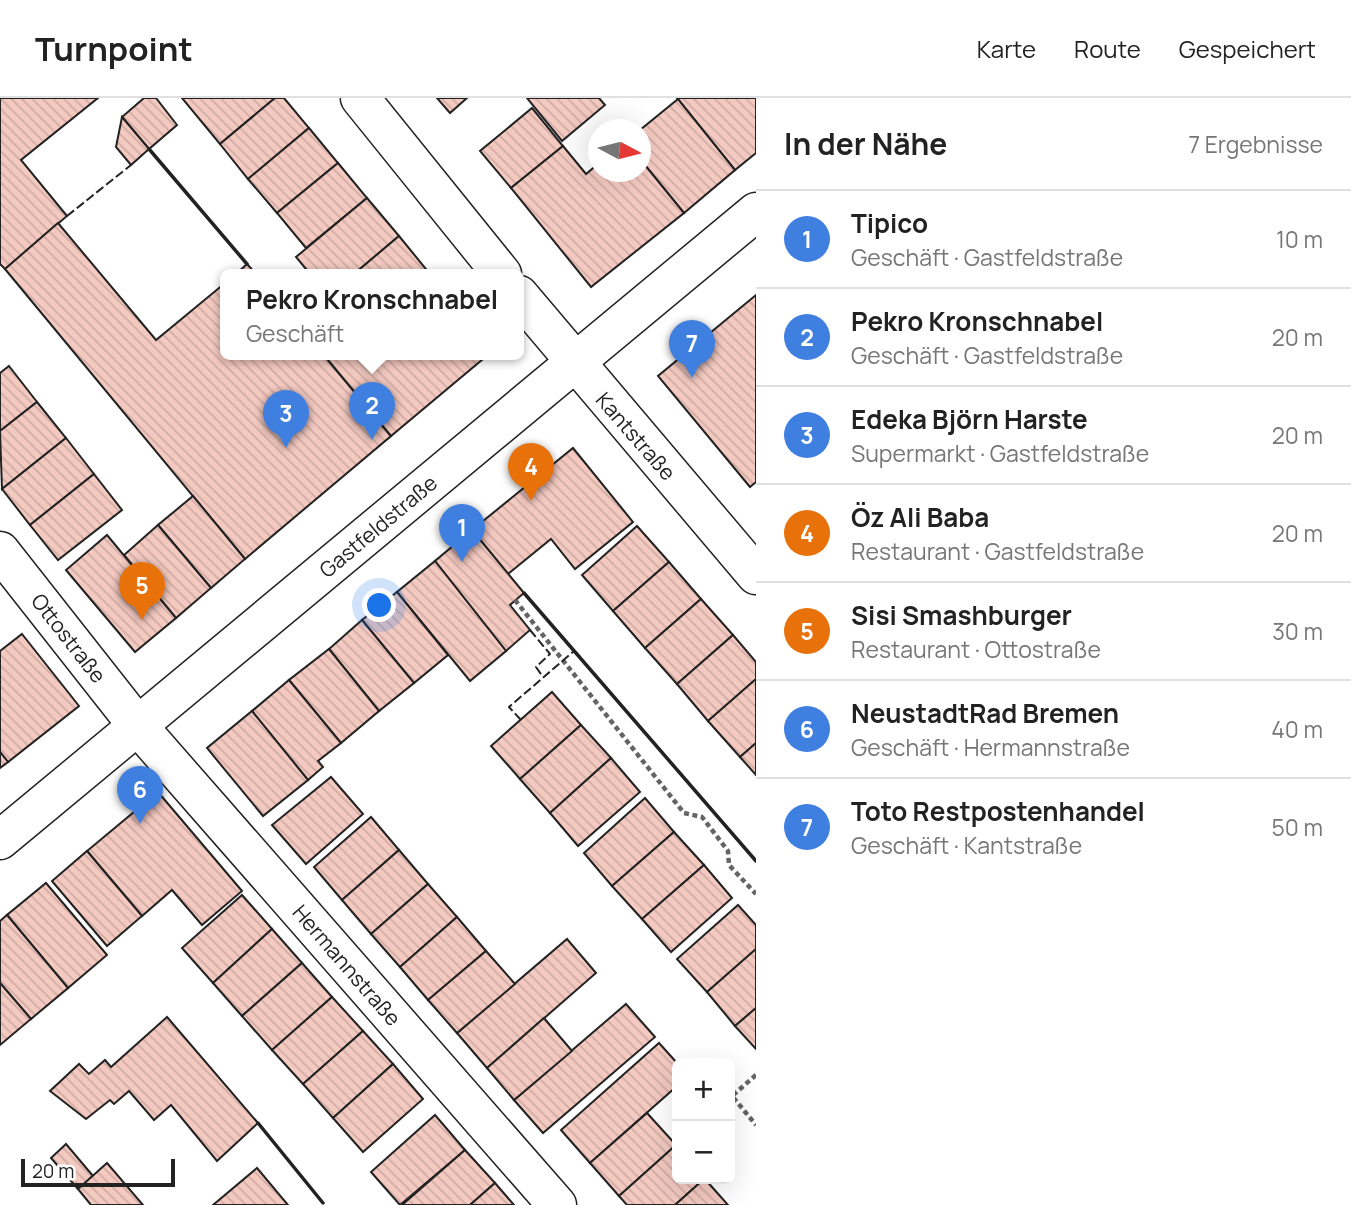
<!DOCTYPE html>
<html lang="de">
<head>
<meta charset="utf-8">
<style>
  body { margin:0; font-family:Manrope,sans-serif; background:#f6f6f6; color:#222 }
  .controls { position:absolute; right:21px; bottom:21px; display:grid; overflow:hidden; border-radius:10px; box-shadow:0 7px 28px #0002 }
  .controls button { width:63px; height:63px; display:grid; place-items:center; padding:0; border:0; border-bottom:2px solid #e0e0e0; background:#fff; color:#222; font:35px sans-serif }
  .compass { position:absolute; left:588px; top:21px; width:63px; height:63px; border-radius:50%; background:#fff; box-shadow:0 7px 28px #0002; rotate:97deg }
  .scale { position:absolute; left:21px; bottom:18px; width:154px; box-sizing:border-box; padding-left:7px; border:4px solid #222; border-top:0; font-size:19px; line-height:24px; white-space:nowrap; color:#222; -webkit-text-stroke:5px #fff; paint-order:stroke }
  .you { position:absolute; left:380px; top:508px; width:24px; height:24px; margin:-18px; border:5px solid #fff; border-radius:50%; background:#1a73e8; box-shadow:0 0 0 10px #1a73e833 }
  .badge { display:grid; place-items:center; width:46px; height:46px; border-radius:50%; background:#ea580c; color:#fff; font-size:23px; font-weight:700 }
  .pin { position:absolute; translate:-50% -58px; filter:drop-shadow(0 2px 4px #0008) }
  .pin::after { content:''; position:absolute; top:37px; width:24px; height:21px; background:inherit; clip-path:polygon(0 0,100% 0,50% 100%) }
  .popup { position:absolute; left:220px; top:171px; width:304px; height:91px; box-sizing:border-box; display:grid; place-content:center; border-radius:10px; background:#fff; filter:drop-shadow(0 2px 5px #0005); font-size:23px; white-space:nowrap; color:#767676 }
  .popup b { font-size:26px; color:#222 }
  .popup::after { content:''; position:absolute; left:50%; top:100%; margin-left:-14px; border:14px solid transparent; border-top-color:#fff }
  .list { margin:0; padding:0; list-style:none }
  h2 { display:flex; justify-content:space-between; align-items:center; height:91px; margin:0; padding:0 28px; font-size:30px }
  h2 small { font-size:23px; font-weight:400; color:#767676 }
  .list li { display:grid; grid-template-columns:46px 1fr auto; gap:21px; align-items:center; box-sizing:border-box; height:98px; padding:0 28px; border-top:2px solid #e0e0e0 }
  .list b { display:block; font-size:26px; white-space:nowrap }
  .list p { margin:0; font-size:23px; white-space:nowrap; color:#767676 }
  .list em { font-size:23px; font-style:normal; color:#767676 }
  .map { position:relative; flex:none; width:756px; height:1107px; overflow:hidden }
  header { display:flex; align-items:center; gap:42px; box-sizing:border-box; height:98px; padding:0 35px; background:#fff; border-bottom:2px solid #e0e0e0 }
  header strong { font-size:33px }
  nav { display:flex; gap:38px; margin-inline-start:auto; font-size:24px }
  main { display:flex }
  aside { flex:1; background:#fff }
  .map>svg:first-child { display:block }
</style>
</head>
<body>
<header>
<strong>Turnpoint</strong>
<nav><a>Karte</a><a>Route</a><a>Gespeichert</a></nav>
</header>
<main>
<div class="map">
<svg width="756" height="1107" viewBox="0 0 756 1107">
  <defs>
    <pattern id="building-back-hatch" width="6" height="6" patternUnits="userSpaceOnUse" patternTransform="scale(1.75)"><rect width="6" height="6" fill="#f3c9c0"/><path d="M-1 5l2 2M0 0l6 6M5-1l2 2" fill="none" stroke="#d0aca5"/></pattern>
  </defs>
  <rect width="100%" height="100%" fill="#fff"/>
  <!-- building -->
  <g fill="url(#building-back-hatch)" stroke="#222" stroke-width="2">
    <polygon points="0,0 98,0 21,62 67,118 5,171 0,166"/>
    <polygon points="144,0 156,0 177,27 149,51 122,19"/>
    <polygon points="182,0 275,0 220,46"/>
    <polygon points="275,0 284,0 309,30 248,81 220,46"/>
    <polygon points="437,0 467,0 450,15"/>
    <polygon points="527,0 599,0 605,7 562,43"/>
    <polygon points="677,0 756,0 756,55 735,72"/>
    <polygon points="678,1 735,72 684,115 640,61 640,32"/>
    <polygon points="532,10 563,48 511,90 480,53"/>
    <polygon points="122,19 149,51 131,67 116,49"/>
    <polygon points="309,30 338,65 277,115 248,81"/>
    <polygon points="563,48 586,76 598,66 598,74 640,74 640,61 684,115 591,189 511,90"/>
    <polygon points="338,65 367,100 306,150 277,115"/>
    <polygon points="367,100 399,138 354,176 310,176 296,159"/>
    <polygon points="58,125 156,242 225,185 225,256 323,256 391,338 245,461 5,171"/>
    <polygon points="399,138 430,176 354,176"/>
    <polygon points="247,166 256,176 236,176"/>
    <polygon points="756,197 756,384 750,389 658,278"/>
    <polygon points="335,256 489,256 391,338 328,262"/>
    <polygon points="9,268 37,304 0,333 0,275"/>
    <polygon points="37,304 66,340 2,391 0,333"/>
    <polygon points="66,340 94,376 30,427 2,391"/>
    <polygon points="573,350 633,424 575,471 551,441 508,476 472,432"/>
    <polygon points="94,376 122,412 58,462 30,427"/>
    <polygon points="193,398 245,461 211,490 158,427"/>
    <polygon points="158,427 211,490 176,520 124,457"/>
    <polygon points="637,428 669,464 613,513 582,477"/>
    <polygon points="472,432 524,495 510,507 530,532 506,553 435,463"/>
    <polygon points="107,437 176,520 135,554 66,472"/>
    <polygon points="435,463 506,553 470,583 397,494"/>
    <polygon points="669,464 701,501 645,550 613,513"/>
    <polygon points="397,494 448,557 414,585 362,522"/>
    <polygon points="701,501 733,537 677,586 645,550"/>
    <polygon points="362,522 414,585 379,613 329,551"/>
    <polygon points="22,536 79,608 8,664 0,654 0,553"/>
    <polygon points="733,537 756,564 756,581 708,623 677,586"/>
    <polygon points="329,551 379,613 341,645 289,582"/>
    <polygon points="756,581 756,645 740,659 708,623"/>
    <polygon points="289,582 341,645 318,663 323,669 308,682 252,613"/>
    <polygon points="552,594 581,627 520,681 491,648"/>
    <polygon points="252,613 308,682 263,718 207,650"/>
    <polygon points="581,627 611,660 550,715 520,681"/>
    <polygon points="756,645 756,677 740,659"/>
    <polygon points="0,654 8,664 0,670"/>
    <polygon points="611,660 640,694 578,748 550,715"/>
    <polygon points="331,679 363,716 306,766 272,727"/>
    <polygon points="158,694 242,793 202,827 172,792 142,818 87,753"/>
    <polygon points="645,700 674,734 612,788 584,755"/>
    <polygon points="371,719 399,752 342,802 314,769"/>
    <polygon points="674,734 704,767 642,821 612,788"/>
    <polygon points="399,752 428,786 371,836 342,802"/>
    <polygon points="87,753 142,818 107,848 52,783"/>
    <polygon points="704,767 732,800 671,854 642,821"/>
    <polygon points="46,785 107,857 68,890 7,817"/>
    <polygon points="428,786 457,819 400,869 371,836"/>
    <polygon points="242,797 272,831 213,885 182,850"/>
    <polygon points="738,807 756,827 756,851 707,894 677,861"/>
    <polygon points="7,817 68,890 31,921 0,885 0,823"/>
    <polygon points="457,819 486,853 428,902 400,869"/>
    <polygon points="272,831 302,865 242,918 213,885"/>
    <polygon points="567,841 596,875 487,970 457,935"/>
    <polygon points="756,851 756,910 735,928 707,894"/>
    <polygon points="486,853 515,886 457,935 428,902"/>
    <polygon points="302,865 332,899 272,952 242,918"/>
    <polygon points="0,885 31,921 0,947"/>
    <polygon points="332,899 363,933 303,986 272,952"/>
    <polygon points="626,906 655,939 543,1035 514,1002"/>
    <polygon points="756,910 756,951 735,928"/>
    <polygon points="167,919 258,1025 217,1063 171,1007 154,1022 129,993 114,1006 110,1002 86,1021 50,993 79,966 89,976 105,962 111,969"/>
    <polygon points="544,920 572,953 514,1002 487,970"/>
    <polygon points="363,933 393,966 333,1020 303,986"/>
    <polygon points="659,945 677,965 677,988 590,1065 561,1032"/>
    <polygon points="393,966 423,1001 363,1054 333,1020"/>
    <polygon points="647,1015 676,1047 619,1098 590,1065"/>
    <polygon points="435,1017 465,1052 400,1107 371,1074"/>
    <polygon points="66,1046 93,1078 78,1091 51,1060"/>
    <polygon points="676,1047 677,1081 704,1081 675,1107 627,1107 619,1098"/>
    <polygon points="465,1052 495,1085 470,1107 402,1107"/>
    <polygon points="107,1065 143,1107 91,1107 78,1091"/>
    <polygon points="257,1070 288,1107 213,1107"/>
    <polygon points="705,1081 728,1107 675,1107 704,1081"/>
    <polygon points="495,1085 514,1107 470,1107"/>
  </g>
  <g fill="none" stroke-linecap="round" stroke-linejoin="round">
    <defs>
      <g id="minor">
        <polyline points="360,0 502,176"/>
        <polyline points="519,197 756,477"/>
        <polyline points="0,453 137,627 557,1107"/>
        <polyline points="0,742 756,114"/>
      </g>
    </defs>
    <!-- minor casing -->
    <use href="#minor" stroke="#222" stroke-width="41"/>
    <!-- path -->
    <g stroke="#646464" stroke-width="4.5" stroke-dasharray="5 3.5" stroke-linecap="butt">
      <polyline points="453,426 464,439"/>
      <polyline points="515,502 684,715 702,719 728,753 729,767 756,796"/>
      <polyline points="756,977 732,998 756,1027"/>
    </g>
    <!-- minor -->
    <use href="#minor" stroke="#fff" stroke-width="38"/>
    <!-- fence -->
    <g stroke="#222" stroke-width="2" stroke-dasharray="9 3.5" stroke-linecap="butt">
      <polyline points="67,118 131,67"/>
      <polyline points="530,532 550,556 536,569 543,579"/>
      <polyline points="521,622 509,609 574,553"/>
    </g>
    <!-- wall -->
    <g stroke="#222" stroke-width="3.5">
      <polyline points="149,51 247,166"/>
      <polyline points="524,495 756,763"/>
      <polyline points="258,1025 323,1105"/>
    </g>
  </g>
  <g text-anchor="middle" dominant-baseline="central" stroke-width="5" stroke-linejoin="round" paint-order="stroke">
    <!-- street labels -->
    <g font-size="21" fill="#222" stroke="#fff">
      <text transform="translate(636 338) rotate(49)">Kantstraße</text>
      <text transform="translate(378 428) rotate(-40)">Gastfeldstraße</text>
      <text transform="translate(69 540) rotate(52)">Ottostraße</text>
      <text transform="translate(347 867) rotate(49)">Hermannstraße</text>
    </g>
  </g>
</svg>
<div class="controls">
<button>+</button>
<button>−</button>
</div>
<svg class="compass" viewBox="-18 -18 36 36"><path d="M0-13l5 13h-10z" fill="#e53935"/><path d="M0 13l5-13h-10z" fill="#767676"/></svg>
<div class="scale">20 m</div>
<div class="you"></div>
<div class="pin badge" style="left:462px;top:464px;background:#3f7fe0">1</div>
<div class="pin badge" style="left:372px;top:342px;background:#3f7fe0">2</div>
<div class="popup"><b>Pekro Kronschnabel</b>Geschäft</div>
<div class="pin badge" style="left:286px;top:350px;background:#3f7fe0">3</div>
<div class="pin badge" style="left:531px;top:403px;background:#e8710a">4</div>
<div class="pin badge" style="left:142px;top:522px;background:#e8710a">5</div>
<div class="pin badge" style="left:140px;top:726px;background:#3f7fe0">6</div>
<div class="pin badge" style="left:692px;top:280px;background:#3f7fe0">7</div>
</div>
<aside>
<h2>In der Nähe<small>7 Ergebnisse</small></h2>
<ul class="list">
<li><span class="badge" style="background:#3f7fe0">1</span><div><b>Tipico</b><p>Geschäft · Gastfeldstraße</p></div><em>10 m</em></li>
<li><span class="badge" style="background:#3f7fe0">2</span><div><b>Pekro Kronschnabel</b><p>Geschäft · Gastfeldstraße</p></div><em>20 m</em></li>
<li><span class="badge" style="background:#3f7fe0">3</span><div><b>Edeka Björn Harste</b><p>Supermarkt · Gastfeldstraße</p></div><em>20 m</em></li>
<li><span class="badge" style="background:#e8710a">4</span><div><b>Öz Ali Baba</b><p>Restaurant · Gastfeldstraße</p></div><em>20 m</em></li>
<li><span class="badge" style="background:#e8710a">5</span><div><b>Sisi Smashburger</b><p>Restaurant · Ottostraße</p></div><em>30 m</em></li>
<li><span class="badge" style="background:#3f7fe0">6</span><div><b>NeustadtRad Bremen</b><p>Geschäft · Hermannstraße</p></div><em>40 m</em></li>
<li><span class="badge" style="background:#3f7fe0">7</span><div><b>Toto Restpostenhandel</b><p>Geschäft · Kantstraße</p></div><em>50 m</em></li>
</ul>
</aside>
</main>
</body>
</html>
